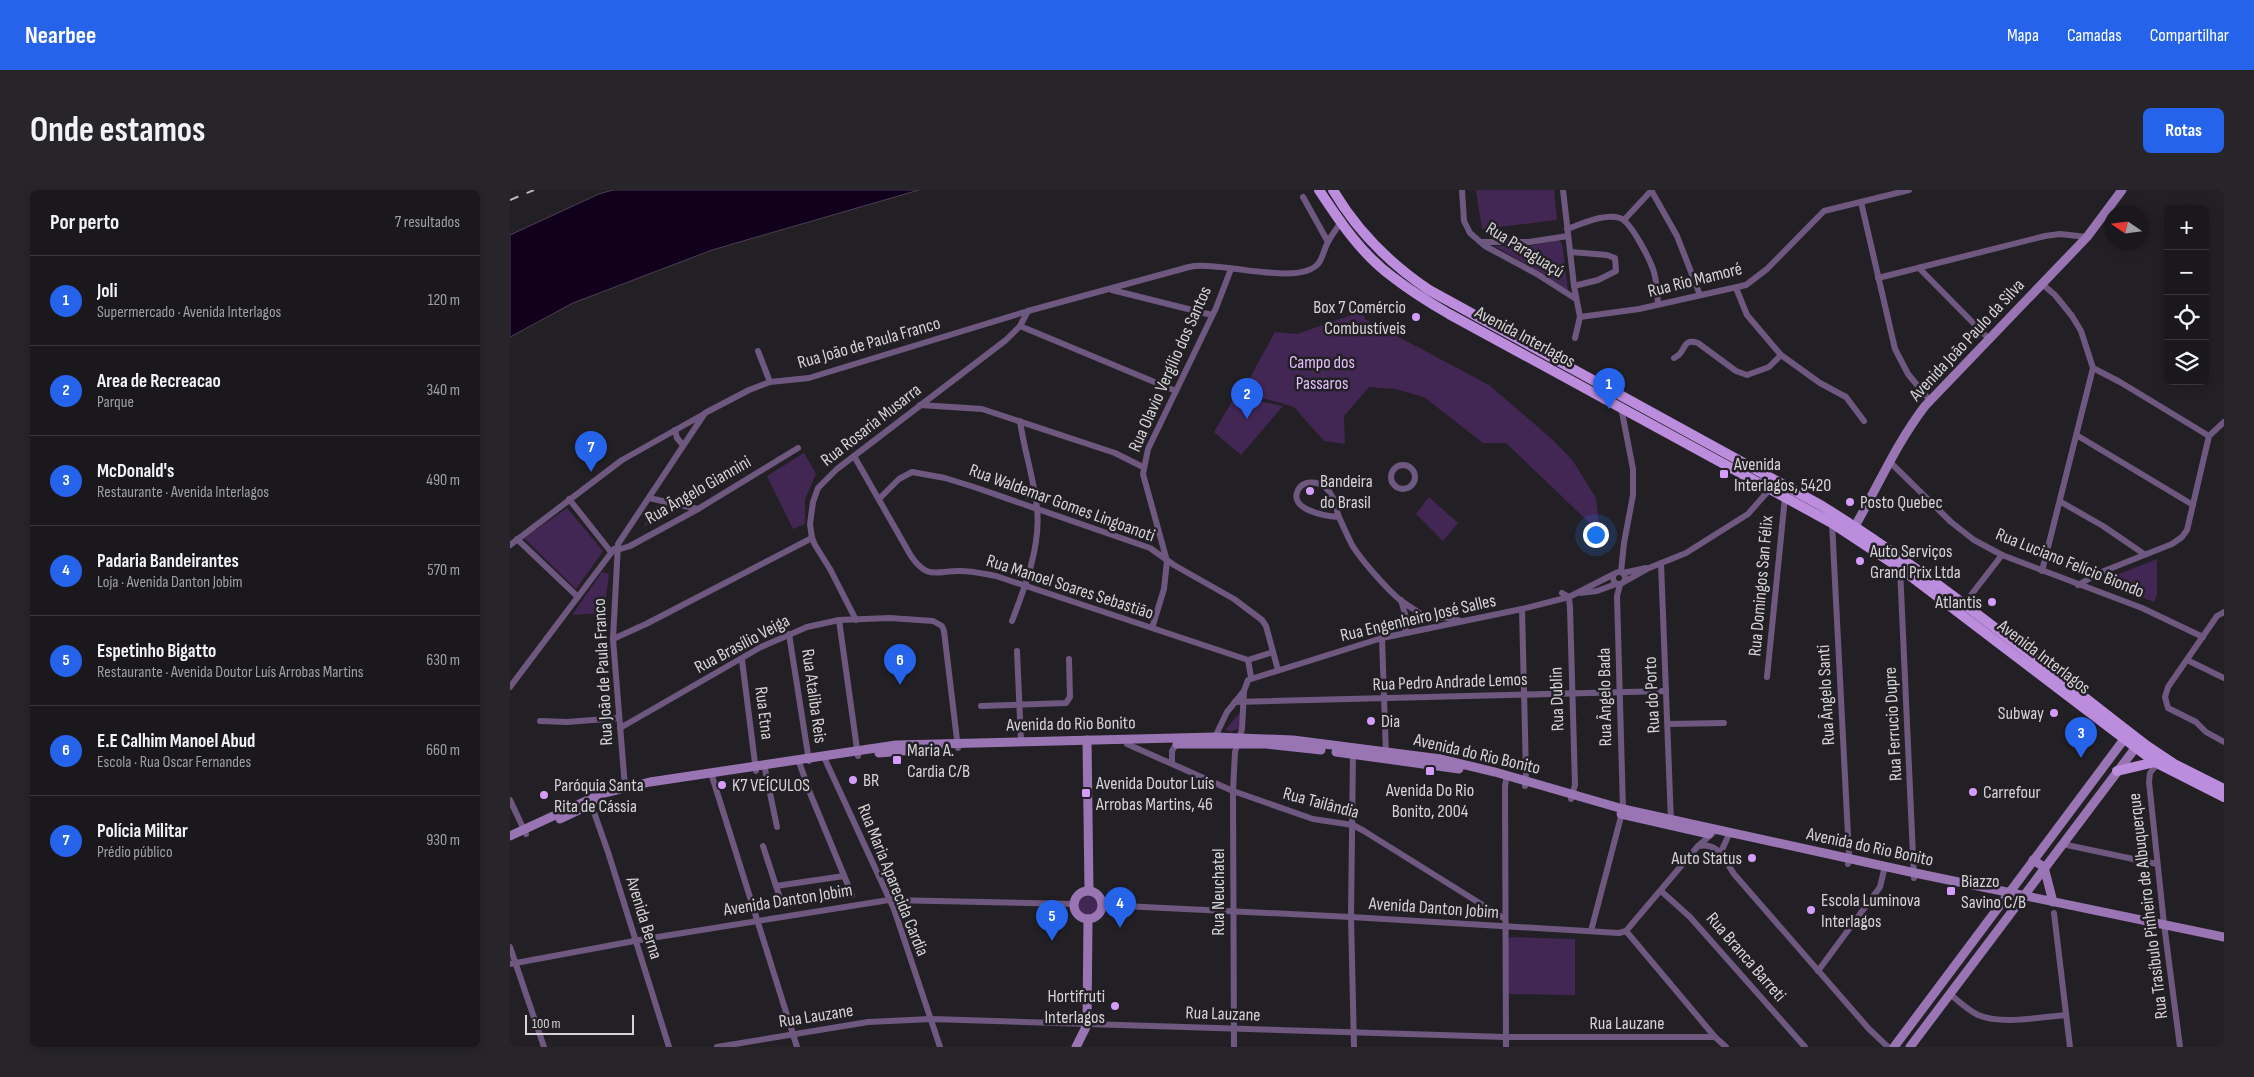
<!DOCTYPE html>
<html lang="pt">
<head>
<meta charset="utf-8">
<style>
  body { margin:0; font-family:"Sofia Sans Condensed",sans-serif; background:#272529; color:#f1f3f6 }
  .controls { position:absolute; right:15px; top:15px; display:grid; overflow:hidden; border-radius:8px; box-shadow:0 2px 12px #0003 }
  .controls button { width:45px; height:45px; display:grid; place-items:center; padding:0; border:0; border-bottom:1px solid #38373b; background:#1a181c; color:#f1f3f6; font:25px sans-serif }
  .compass { position:absolute; left:1594px; top:15px; width:45px; height:45px; border-radius:50%; background:#1a181c; box-shadow:0 2px 12px #0003; rotate:283deg }
  .scale { position:absolute; left:15px; bottom:12px; width:109px; box-sizing:border-box; padding-left:5px; border:2px solid #d5d3d6; border-top:0; font-size:14px; line-height:18px; white-space:nowrap; color:#d5d3d6; -webkit-text-stroke:4px #232025; paint-order:stroke }
  .you { position:absolute; left:1085px; top:344px; width:18px; height:18px; margin:-12px; border:4px solid #fff; border-radius:50%; background:#1a73e8; box-shadow:0 0 0 8px #1a73e833 }
  .badge { display:grid; place-items:center; width:32px; height:32px; border-radius:50%; background:#2563eb; color:#fff; font-size:16px; font-weight:700 }
  .pin { position:absolute; translate:-50% -41px; filter:drop-shadow(0 1px 2px #0008) }
  .pin::after { content:''; position:absolute; top:26px; width:18px; height:15px; background:inherit; clip-path:polygon(0 0,100% 0,50% 100%) }
  .list { margin:0; padding:0; list-style:none }
  h2 { display:flex; justify-content:space-between; align-items:center; height:65px; margin:0; padding:0 20px; font-size:21px }
  h2 small { font-size:16px; font-weight:400; color:#9fa0a3 }
  .list li { display:grid; grid-template-columns:32px 1fr auto; gap:15px; align-items:center; box-sizing:border-box; height:90px; padding:0 20px; border-top:1px solid #38373b }
  .list b { display:block; font-size:19px; white-space:nowrap }
  .list p { margin:0; font-size:16px; white-space:nowrap; color:#9fa0a3 }
  .list em { font-size:16px; font-style:normal; color:#9fa0a3 }
  .icon { flex:none; width:28px; height:28px; fill:none; stroke:currentColor; stroke-width:2; stroke-linecap:round; stroke-linejoin:round }
  .map { position:relative; flex:none; width:1714px; height:857px; overflow:hidden; border-radius:8px }
  header { display:flex; align-items:center; gap:30px; box-sizing:border-box; height:70px; padding:0 25px; background:#2563eb; color:#fff }
  header strong { font-size:24px }
  nav { display:flex; gap:28px; margin-inline-start:auto; font-size:18px }
  .intro { display:flex; align-items:center; justify-content:space-between; box-sizing:border-box; height:120px; padding:0 30px }
  h1 { margin:0; font-size:35px }
  .button { padding:12px 22px; border-radius:8px; background:#2563eb; color:#fff; font-size:18px; font-weight:700 }
  main { display:flex; gap:30px; padding:0 30px }
  aside { flex:1; background:#1a181c; border-radius:8px; box-shadow:0 2px 12px #0003 }
  .map>svg:first-child { display:block }
</style>
</head>
<body>
<header>
<strong>Nearbee</strong>
<nav><a>Mapa</a><a>Camadas</a><a>Compartilhar</a></nav>
</header>
<div class="intro"><h1>Onde estamos</h1><a class="button">Rotas</a></div>
<main>
<aside>
<h2>Por perto<small>7 resultados</small></h2>
<ul class="list">
<li><span class="badge">1</span><div><b>Joli</b><p>Supermercado · Avenida Interlagos</p></div><em>120 m</em></li>
<li><span class="badge">2</span><div><b>Area de Recreacao</b><p>Parque</p></div><em>340 m</em></li>
<li><span class="badge">3</span><div><b>McDonald's</b><p>Restaurante · Avenida Interlagos</p></div><em>490 m</em></li>
<li><span class="badge">4</span><div><b>Padaria Bandeirantes</b><p>Loja · Avenida Danton Jobim</p></div><em>570 m</em></li>
<li><span class="badge">5</span><div><b>Espetinho Bigatto</b><p>Restaurante · Avenida Doutor Luís Arrobas Martins</p></div><em>630 m</em></li>
<li><span class="badge">6</span><div><b>E.E Calhim Manoel Abud</b><p>Escola · Rua Oscar Fernandes</p></div><em>660 m</em></li>
<li><span class="badge">7</span><div><b>Polícia Militar</b><p>Prédio público</p></div><em>930 m</em></li>
</ul>
</aside>
<div class="map">
<svg width="1714" height="857" viewBox="0 0 1714 857">
  <rect width="100%" height="100%" fill="#232025"/>
  <!-- green -->
  <g fill="#422653">
    <polygon points="966,0 1044,0 1047,30 972,39"/>
    <polygon points="1048,50 1052,53 1058,100 1051,99 1028,81 984,56 1019,56"/>
    <polygon points="853,121 855,129 979,195 1043,250 1063,271 1086,308 1090,343 996,253 973,253 914,207 885,199 859,197 834,226 835,254 814,251 784,217 732,202 765,142 787,144"/>
    <polygon points="725,206 773,216 731,265 704,242"/>
    <polygon points="294,263 306,284 295,309 295,334 283,339 257,286"/>
    <polygon points="919,307 948,333 933,351 906,324"/>
    <polygon points="147,316 162,320 133,337"/>
    <polygon points="57,318 93,361 66,399 14,348"/>
    <polygon points="1647,369 1647,405 1644,412 1592,393 1591,391"/>
    <polygon points="92,382 99,384 94,423 62,425"/>
    <polygon points="732,520 729,539 719,542 716,539"/>
    <circle cx="578" cy="715" r="10"/>
    <polygon points="1000,747 1065,749 1065,805 997,804 997,751"/>
  </g>
  <!-- water -->
  <polygon fill="#11001c" stroke="#4c3f54" points="103,0 409,0 202,60 63,113 0,147 0,45 89,4"/>
  <g fill="none" stroke-linecap="round" stroke-linejoin="round">
    <!-- street -->
    <g stroke="#6e587f" stroke-width="6">
      <polyline points="952,0 954,31 960,43 975,56 1027,84 1066,109"/>
      <polyline points="1053,0 1064,96 1070,127 1065,148"/>
      <polyline points="1141,0 1167,46 1190,105"/>
      <polyline points="793,7 818,52"/>
      <polyline points="1351,12 1385,159 1398,184 1420,211"/>
      <polyline points="1114,30 1141,1"/>
      <path d="M1057,39C1072,34 1094,23 1110,28C1121,32 1139,68 1143,79C1147,90 1147,102 1148,114"/>
      <polyline points="971,52 1019,52 1058,46"/>
      <polyline points="1061,62 1097,65 1105,68 1106,81 1088,90 1064,96"/>
      <polyline points="1409,78 1480,150"/>
      <polyline points="1368,88 1535,46 1550,44 1577,47"/>
      <polyline points="1532,94 1545,105 1562,126 1571,141 1583,178 1532,381"/>
      <polyline points="1226,98 1237,125 1271,165 1310,193 1336,207 1354,231"/>
      <polyline points="602,100 702,125"/>
      <polyline points="1070,127 1129,119 1236,95 1257,79 1314,21 1399,0"/>
      <polyline points="510,136 666,201"/>
      <polyline points="248,161 260,192"/>
      <path d="M1164,168C1177,163 1171,147 1188,153L1226,181L1237,185L1259,177L1271,165"/>
      <polyline points="1583,178 1610,192 1699,246"/>
      <polyline points="410,215 472,219 605,263 633,277"/>
      <polyline points="1111,217 1123,279 1123,305 1114,353 1111,382"/>
      <polyline points="165,240 167,248 173,255"/>
      <polyline points="1568,246 1683,315"/>
      <path d="M344,266L401,366C418,390 425,381 450,381C463,381 474,384 486,386L738,470L763,462"/>
      <polyline points="1381,273 1441,332 1464,350 1492,365 1632,418 1693,447"/>
      <circle cx="893" cy="287" r="12"/>
      <polyline points="139,308 188,319"/>
      <polyline points="59,309 101,362 120,356 188,319 288,258"/>
      <polyline points="369,309 389,289 402,282 435,288 464,297 640,358 664,375 724,409 752,430 756,436 768,480"/>
      <polyline points="1551,312 1593,336 1634,364"/>
      <path d="M829,327C816,326 778,320 788,300C793,290 807,291 815,297C825,306 825,316 829,327C833,336 838,347 842,355C851,370 877,399 890,410C898,416 907,421 916,427"/>
      <polyline points="1322,333 1339,665 1338,674"/>
      <polyline points="7,349 68,407"/>
      <polyline points="0,355 112,270 194,224"/>
      <polyline points="1151,373 1161,632"/>
      <polyline points="1390,378 1404,688"/>
      <circle cx="1109" cy="388" r="6"/>
      <polyline points="1113,383 1136,378"/>
      <polyline points="1114,392 1139,378 1176,363 1238,324 1260,299"/>
      <polyline points="1568,395 1589,383 1662,354 1672,347 1677,340 1699,246 1714,232"/>
      <polyline points="1052,403 1059,407 1060,418 1065,595 1061,609"/>
      <polyline points="1070,403 1087,401 1106,394"/>
      <polyline points="891,410 897,431 895,442"/>
      <polyline points="1454,414 1492,365"/>
      <polyline points="1012,419 1016,583 1015,596"/>
      <polyline points="1714,422 1707,426 1658,497 1655,507 1658,518 1686,532 1696,542 1714,552"/>
      <polyline points="329,430 348,566"/>
      <polyline points="346,430 320,379 305,355 302,348 300,334 303,312 308,298 327,279 496,150 510,136 518,121"/>
      <path d="M502,431C515,397 531,356 527,318C524,289 514,260 510,231"/>
      <path d="M897,431C915,429 933,424 951,431"/>
      <polyline points="642,438 654,399 657,371 633,284 638,259 706,118 721,79"/>
      <polyline points="279,444 299,571"/>
      <polyline points="872,448 876,565"/>
      <polyline points="103,449 136,434 302,348"/>
      <polyline points="507,461 511,551"/>
      <polyline points="232,470 246,581"/>
      <polyline points="738,470 741,487"/>
      <polyline points="1677,470 1714,488"/>
      <polyline points="1257,487 1275,307"/>
      <polyline points="0,497 104,359"/>
      <polyline points="725,512 1156,501"/>
      <polyline points="471,516 556,513 560,507 559,469"/>
      <polyline points="30,531 57,532 109,528"/>
      <polyline points="1158,534 1214,533"/>
      <polyline points="110,538 251,457 297,437 329,430 380,428 423,431 432,436 434,441 448,558"/>
      <polyline points="705,547 717,522 734,501"/>
      <polyline points="617,554 723,601 803,629 843,635 854,641 995,729"/>
      <polyline points="843,561 841,727 844,857"/>
      <polyline points="313,565 384,719 430,857"/>
      <polyline points="288,569 300,603 342,705"/>
      <polyline points="662,573 662,561 668,551"/>
      <polyline points="1648,573 1640,583 1639,592 1654,734 1670,857"/>
      <polyline points="255,579 267,637"/>
      <polyline points="201,583 287,857"/>
      <path d="M115,597L103,449L108,354L195,223L239,200L260,192L299,188L518,121L679,77C709,70 787,97 808,74C813,68 814,59 818,52C821,46 826,40 830,33"/>
      <polyline points="0,610 16,644"/>
      <polyline points="80,611 98,662 159,857"/>
      <polyline points="1552,654 1647,674"/>
      <polyline points="253,656 266,696"/>
      <path d="M1188,656C1209,652 1214,669 1224,684L1359,839L1378,857"/>
      <polyline points="1211,662 1220,642"/>
      <polyline points="1151,701 1180,727 1295,857"/>
      <polyline points="272,714 266,696 334,686"/>
      <polyline points="593,715 841,727 1109,743 1116,741 1188,656 1203,643"/>
      <polyline points="1544,723 1560,857"/>
      <polyline points="1081,741 1113,619 1107,406 1110,395"/>
      <polyline points="1116,741 1205,847"/>
      <polyline points="0,757 34,857"/>
      <polyline points="0,774 135,749 379,710 564,714"/>
      <polyline points="1308,781 1370,697 1375,676"/>
      <path d="M1440,804C1448,811 1458,820 1468,825C1491,835 1531,827 1556,825"/>
      <polyline points="207,857 358,832 421,829 995,847 1205,847 1216,857"/>
      <polyline points="724,857 723,601 725,562 732,539 734,501 738,490 872,448 1012,419 1059,407 1104,384"/>
      <polyline points="996,857 995,596 997,585"/>
    </g>
    <!-- secondary -->
    <g stroke="#9a75b4" stroke-width="9">
      <path d="M1341,343C1366,301 1385,255 1415,216L1577,47L1612,0"/>
      <polyline points="577,550 579,700"/>
      <polyline points="667,554 756,554 811,560"/>
      <polyline points="826,562 949,579"/>
      <polyline points="369,563 404,560"/>
      <polyline points="1111,624 1199,644"/>
      <polyline points="50,629 86,612"/>
      <polyline points="0,646 91,604 140,592 386,555 705,547 783,550 931,569 985,582 1113,619 1405,683 1714,747"/>
      <polyline points="1523,670 1534,677 1543,712"/>
      <circle cx="578" cy="715" r="14"/>
      <polyline points="566,857 577,835 578,729"/>
      <polyline points="1384,857 1618,544"/>
      <polyline points="1400,857 1629,553"/>
    </g>
    <!-- primary -->
    <g stroke="#bc8cdd" stroke-width="10">
      <path d="M809,0C830,32 852,65 884,88C901,101 920,113 939,124L1322,333L1390,378L1645,572L1714,607"/>
      <path d="M823,0C847,41 879,73 919,100L1312,316C1427,387 1530,474 1637,556L1664,574L1714,599"/>
      <polyline points="1607,581 1645,572"/>
    </g>
    <!-- rail -->
    <polyline stroke="#b7b5b8" stroke-width="2" stroke-dasharray="9 9" stroke-linecap="butt" points="0,10 24,0"/>
  </g>
  <!-- markers -->
  <g fill="#d49cfb" stroke="#232025" stroke-width="2">
    <circle cx="906" cy="127" r="5"/>
    <rect x="1209" y="279" width="10" height="10" rx="2.5"/>
    <circle cx="800" cy="301" r="5"/>
    <circle cx="1340" cy="312" r="5"/>
    <circle cx="1350" cy="371" r="5"/>
    <circle cx="1482" cy="412" r="5"/>
    <circle cx="1544" cy="523" r="5"/>
    <circle cx="861" cy="531" r="5"/>
    <rect x="382" y="565" width="10" height="10" rx="2.5"/>
    <rect x="915" y="576" width="10" height="10" rx="2.5"/>
    <circle cx="343" cy="590" r="5"/>
    <circle cx="212" cy="595" r="5"/>
    <circle cx="1463" cy="602" r="5"/>
    <rect x="571" y="598" width="10" height="10" rx="2.5"/>
    <circle cx="34" cy="605" r="5"/>
    <circle cx="1242" cy="668" r="5"/>
    <rect x="1436" y="696" width="10" height="10" rx="2.5"/>
    <circle cx="1301" cy="720" r="5"/>
    <circle cx="605" cy="816" r="5"/>
  </g>
  <g text-anchor="middle" dominant-baseline="central" stroke-width="5" stroke-linejoin="round" paint-order="stroke">
    <!-- street labels -->
    <g font-size="18" fill="#d5d3d6" stroke="#232025">
      <text transform="translate(1015 60) rotate(32)">Rua Paraguaçú</text>
      <text transform="translate(1185 90) rotate(-14)">Rua Rio Mamoré</text>
      <text transform="translate(1015 147) rotate(28)">Avenida Interlagos</text>
      <text transform="translate(1457 150) rotate(-47)">Avenida João Paulo da Silva</text>
      <text transform="translate(359 153) rotate(-16)">Rua João de Paula Franco</text>
      <text transform="translate(660 179) rotate(-66)">Rua Olavio Vergílio dos Santos</text>
      <text transform="translate(361 235) rotate(-38)">Rua Rosaria Musarra</text>
      <text transform="translate(188 300) rotate(-30)">Rua Ângelo Giannini</text>
      <text transform="translate(552 313) rotate(20)">Rua Waldemar Gomes Lingoanoti</text>
      <text transform="translate(1560 373) rotate(22)">Rua Luciano Felício Biondo</text>
      <text transform="translate(1251 396) rotate(-85)">Rua Domingos San Félix</text>
      <text transform="translate(560 397) rotate(18)">Rua Manoel Soares Sebastião</text>
      <text transform="translate(908 428) rotate(-13)">Rua Engenheiro José Salles</text>
      <text transform="translate(232 454) rotate(-28)">Rua Brasílio Veiga</text>
      <text transform="translate(1534 467) rotate(37)">Avenida Interlagos</text>
      <text transform="translate(93 482) rotate(-93)">Rua João de Paula Franco</text>
      <text transform="translate(940 492) rotate(-2)">Rua Pedro Andrade Lemos</text>
      <text transform="translate(1142 505) rotate(-93)">Rua do Porto</text>
      <text transform="translate(1316 505) rotate(-93)">Rua Ângelo Santi</text>
      <text transform="translate(304 506) rotate(82)">Rua Ataliba Reis</text>
      <text transform="translate(1095 507) rotate(-91)">Rua Ângelo Bada</text>
      <text transform="translate(1047 509) rotate(-92)">Rua Dublin</text>
      <text transform="translate(254 523) rotate(83)">Rua Etna</text>
      <text transform="translate(561 534) rotate(-1)">Avenida do Rio Bonito</text>
      <text transform="translate(1383 534) rotate(-93)">Rua Ferrucio Dupre</text>
      <text transform="translate(967 564) rotate(13)">Avenida do Rio Bonito</text>
      <text transform="translate(811 613) rotate(15)">Rua Tailândia</text>
      <text transform="translate(1360 657) rotate(12)">Avenida do Rio Bonito</text>
      <text transform="translate(383 690) rotate(68)">Rua Maria Aparecida Cardia</text>
      <text transform="translate(708 702) rotate(-90)">Rua Neuchatel</text>
      <text transform="translate(278 710) rotate(-9)">Avenida Danton Jobim</text>
      <text transform="translate(1638 716) rotate(-97)">Rua Trasíbulo Pinheiro de Albuquerque</text>
      <text transform="translate(924 718) rotate(4)">Avenida Danton Jobim</text>
      <text transform="translate(134 728) rotate(73)">Avenida Berna</text>
      <text transform="translate(1236 767) rotate(49)">Rua Branca Barreti</text>
      <text transform="translate(713 824) rotate(2)">Rua Lauzane</text>
      <text transform="translate(306 826) rotate(-9)">Rua Lauzane</text>
      <text x="1117" y="833">Rua Lauzane</text>
    </g>
    <!-- poi labels -->
    <g font-size="18" fill="#d5d3d6" stroke="#232025" text-anchor="start">
      <text x="896" y="117" text-anchor="end">Box 7 Comércio<tspan x="896" dy="21">Combustíveis</tspan></text>
      <text x="1224" y="274">Avenida<tspan x="1224" dy="21">Interlagos, 5420</tspan></text>
      <text x="810" y="291">Bandeira<tspan x="810" dy="21">do Brasil</tspan></text>
      <text x="1350" y="312">Posto Quebec</text>
      <text x="1360" y="361">Auto Serviços<tspan x="1360" dy="21">Grand Prix Ltda</tspan></text>
      <text x="1472" y="412" text-anchor="end">Atlantis</text>
      <text x="1534" y="523" text-anchor="end">Subway</text>
      <text x="871" y="531">Dia</text>
      <text x="397" y="560">Maria A.<tspan x="397" dy="21">Cardia C/B</tspan></text>
      <text x="353" y="590">BR</text>
      <text x="586" y="593">Avenida Doutor Luís<tspan x="586" dy="21">Arrobas Martins, 46</tspan></text>
      <text x="44" y="595">Paróquia Santa<tspan x="44" dy="21">Rita de Cássia</tspan></text>
      <text x="222" y="595">K7 VEÍCULOS</text>
      <text x="920" y="600" text-anchor="middle">Avenida Do Rio<tspan x="920" dy="21">Bonito, 2004</tspan></text>
      <text x="1473" y="602">Carrefour</text>
      <text x="1232" y="668" text-anchor="end">Auto Status</text>
      <text x="1451" y="691">Biazzo<tspan x="1451" dy="21">Savino C/B</tspan></text>
      <text x="1311" y="710">Escola Luminova<tspan x="1311" dy="21">Interlagos</tspan></text>
      <text x="595" y="806" text-anchor="end">Hortifruti<tspan x="595" dy="21">Interlagos</tspan></text>
    </g>
    <!-- park labels -->
    <g font-size="18" fill="#e1bdfc" stroke="#232025">
      <text x="812" y="172">Campo dos<tspan x="812" dy="21">Passaros</tspan></text>
    </g>
  </g>
</svg>
<div class="controls">
<button>+</button>
<button>−</button>
<button><svg class="icon" aria-label="locate" viewBox="0 0 24 24"><circle cx="12" cy="12" r="6"/><path d="M12 2v4M12 18v4M2 12h4M18 12h4"/></svg></button>
<button><svg class="icon" aria-label="layers" viewBox="0 0 24 24"><path d="M12 4l9 5-9 5-9-5zM3 14l9 5 9-5"/></svg></button>
</div>
<svg class="compass" viewBox="-18 -18 36 36"><path d="M0-13l5 13h-10z" fill="#e53935"/><path d="M0 13l5-13h-10z" fill="#9fa0a3"/></svg>
<div class="scale">100 m</div>
<div class="you"></div>
<div class="pin badge" style="left:1099px;top:219px">1</div>
<div class="pin badge" style="left:737px;top:229px">2</div>
<div class="pin badge" style="left:1571px;top:568px">3</div>
<div class="pin badge" style="left:610px;top:738px">4</div>
<div class="pin badge" style="left:542px;top:751px">5</div>
<div class="pin badge" style="left:390px;top:495px">6</div>
<div class="pin badge" style="left:81px;top:282px">7</div>
</div>
</main>
</body>
</html>
